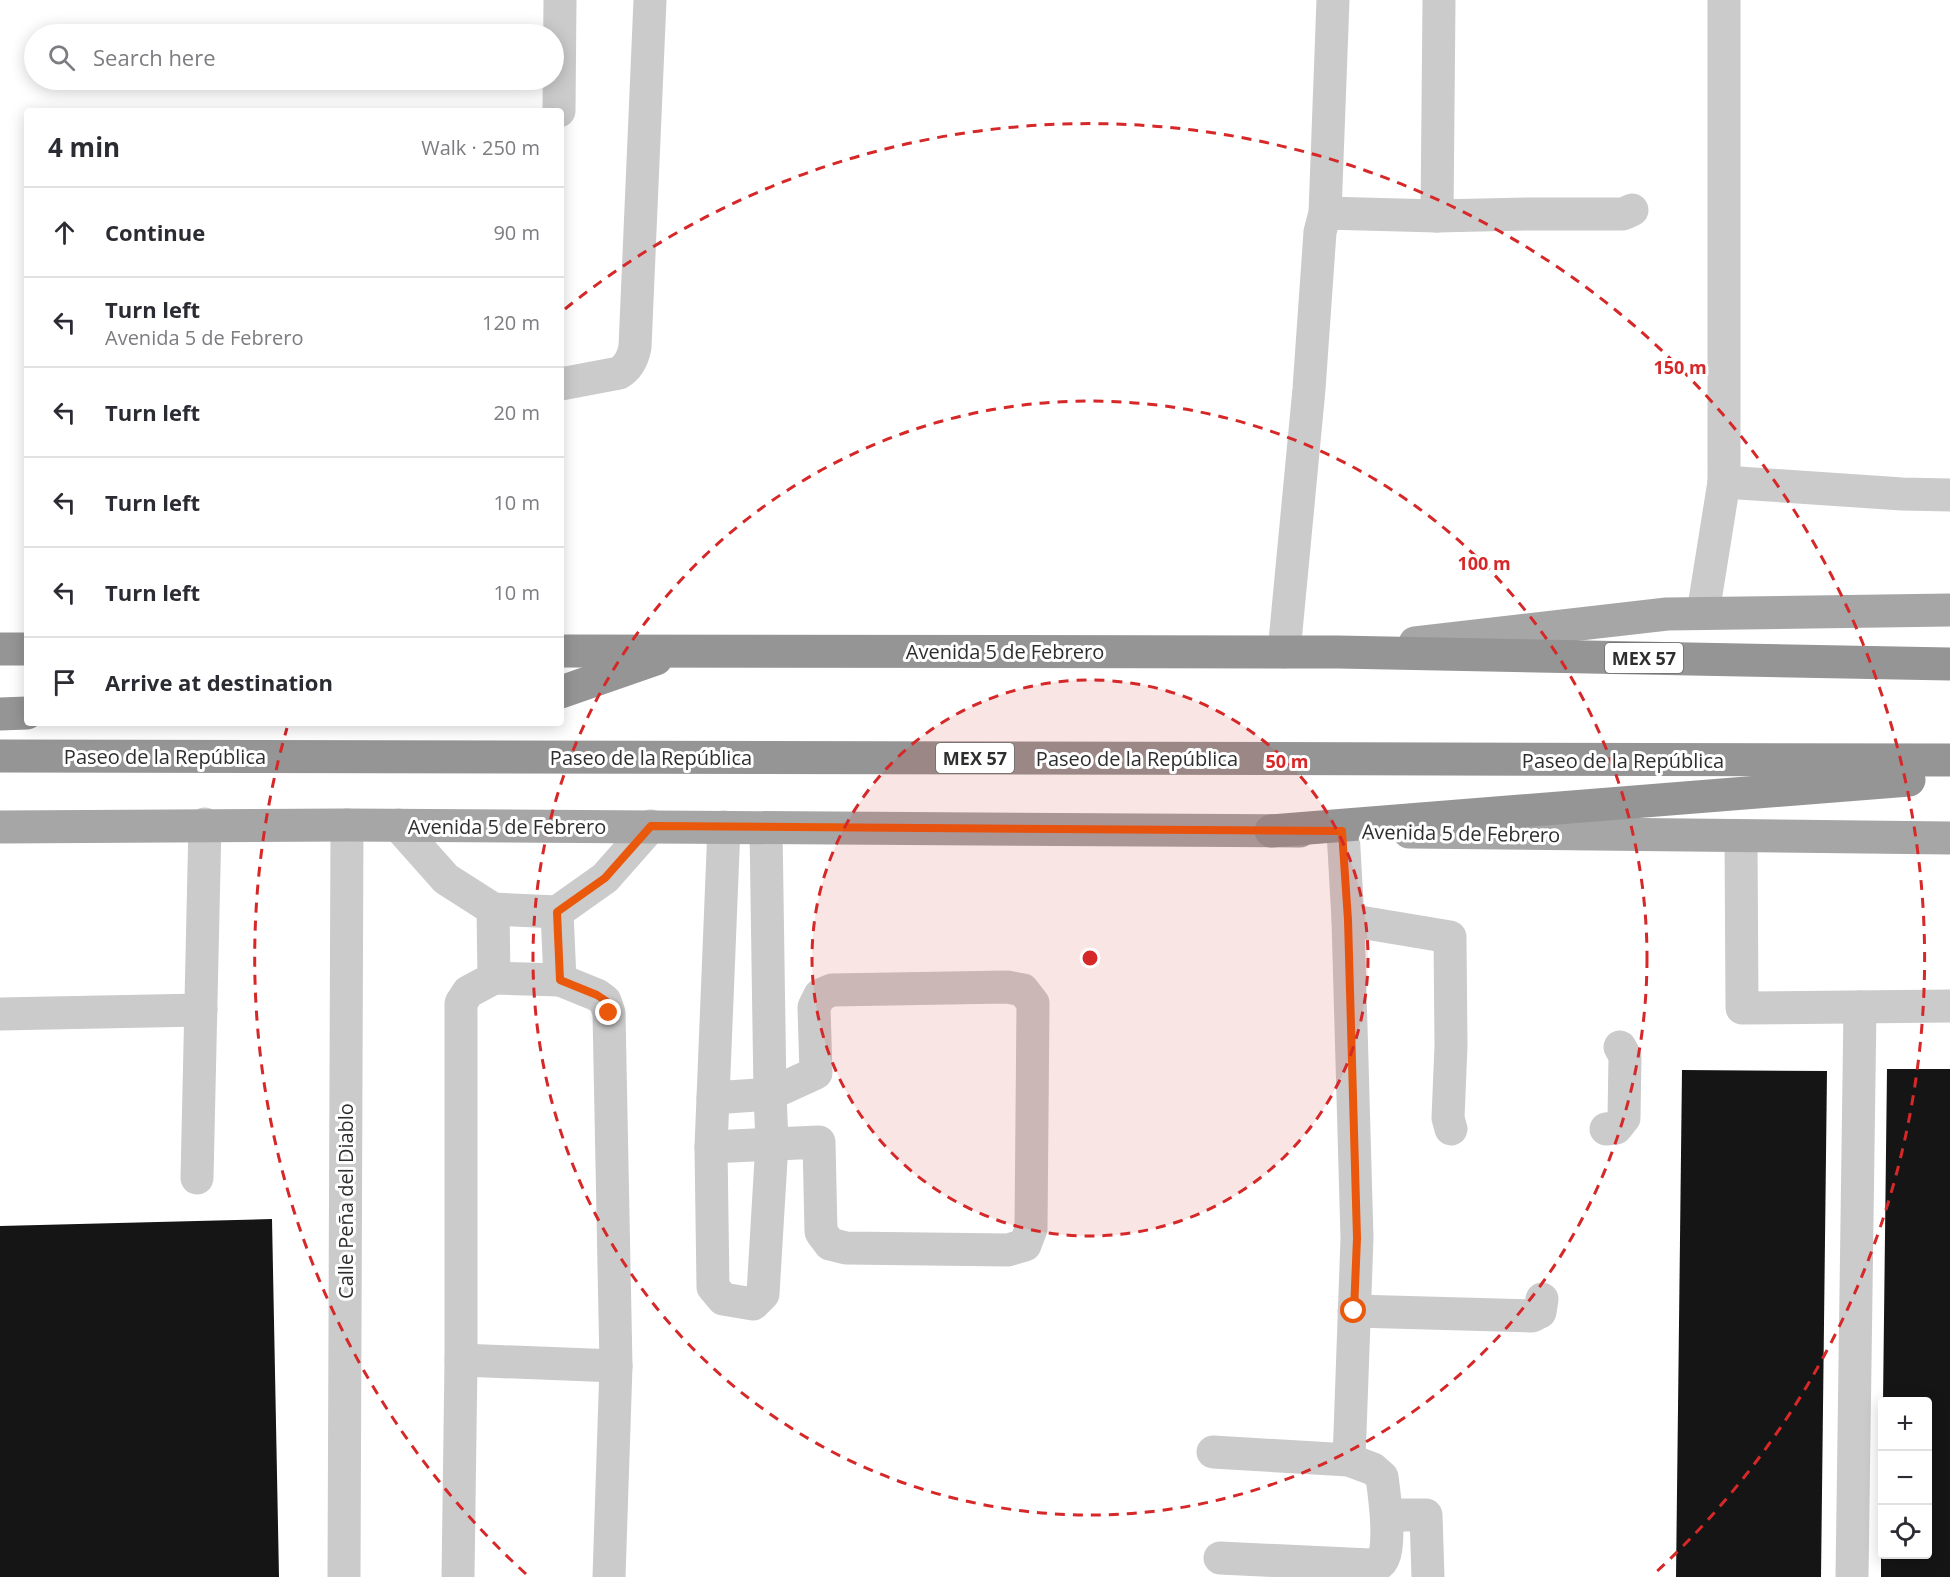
<!DOCTYPE html>
<html lang="en">
<head>
<meta charset="utf-8">
<style>
  body { margin:0; font-family:"Open Sans",sans-serif; background:#f2f2f3; color:#2b2b33 }
  .controls { position:absolute; right:18px; bottom:18px; display:grid; overflow:hidden; border-radius:6px; box-shadow:0 3px 15px #0003 }
  .controls button { width:54px; height:54px; display:grid; place-items:center; padding:0; border:0; border-bottom:2px solid #e1e1e2; background:#fff; color:#2b2b33; font:30px sans-serif }
  .stop { position:absolute; width:18px; height:18px; margin:-14px; border:4px solid #ea580c; border-radius:50%; background:#fff }
  .stop.end { background:#ea580c; border-color:#fff; box-shadow:0 2px 6px #0008 }
  .list { margin:0; padding:0; list-style:none }
  h2 { display:flex; justify-content:space-between; align-items:center; height:78px; margin:0; padding:0 24px; font-size:26px }
  h2 small { font-size:20px; font-weight:400; color:#7c7c81 }
  .list li { display:grid; grid-template-columns:39px 1fr auto; gap:18px; align-items:center; box-sizing:border-box; height:90px; padding:0 24px; border-top:2px solid #e1e1e2 }
  .list b { display:block; font-size:22px; white-space:nowrap }
  .list p { margin:0; font-size:20px; white-space:nowrap; color:#7c7c81 }
  .list em { font-size:20px; font-style:normal; color:#7c7c81 }
  .icon { flex:none; width:33px; height:33px; fill:none; stroke:currentColor; stroke-width:2; stroke-linecap:round; stroke-linejoin:round }
  .map { position:relative; flex:none; width:1950px; height:1577px; overflow:hidden }
  .search { position:absolute; background:#fff; box-shadow:0 3px 15px #0003; left:24px; top:24px; width:540px; height:66px; display:flex; align-items:center; gap:15px; box-sizing:border-box; padding:0 21px; border-radius:33px; color:#7c7c81; font-size:22px }
  .panel { position:absolute; background:#fff; box-shadow:0 3px 15px #0003; left:24px; top:108px; width:540px; height:618px; border-radius:6px }
  .map>svg:first-child { display:block }
</style>
</head>
<body>
<div class="map">
<svg width="1950" height="1577" viewBox="0 0 1950 1577">
  <rect width="100%" height="100%" fill="#fff"/>
  <!-- building -->
  <g fill="#151515">
    <polygon points="1887,1069 1950,1069 1950,1577 1881,1577 1881,1554 1928,1554 1928,1402 1883,1402"/>
    <polygon points="1682,1070 1827,1071 1821,1577 1676,1577"/>
    <polygon points="272,1219 279,1577 0,1577 0,1226"/>
  </g>
  <g fill="none" stroke-linecap="round" stroke-linejoin="round">
    <!-- minor -->
    <g stroke="#cbcbcb" stroke-width="33">
      <polyline points="1724,0 1724,482"/>
      <polyline points="559,111 560,0"/>
      <polyline points="1325,213 1437,216 1529,214 1623,214 1632,210"/>
      <polyline points="1437,216 1439,0"/>
      <path d="M561,384L619,373C629,367 633,358 635,347L650,0"/>
      <polyline points="1703,613 1724,482 1902,494 1950,495"/>
      <polyline points="1284,652 1309,389 1320,232 1325,213 1333,0"/>
      <polyline points="398,825 446,879 493,909 557,912 605,878 651,826"/>
      <polyline points="724,827 711,1147 713,1287 723,1299 753,1304 763,1294 772,1143 770,1094 766,828"/>
      <polyline points="1741,836 1742,1008 1950,1006"/>
      <polyline points="557,912 560,980 597,995 605,1001 609,1013 616,1366 609,1577"/>
      <polyline points="1348,920 1450,937 1451,1046 1448,1118 1451,1129"/>
      <polyline points="494,978 560,980"/>
      <polyline points="0,1014 201,1010"/>
      <polyline points="1606,1129 1616,1128 1624,1118 1625,1056 1620,1047"/>
      <polyline points="711,1147 819,1142 821,1232 830,1244 846,1248 1008,1250 1025,1245 1031,1229 1033,1003 1023,990 1007,987 832,990 820,995 814,1007 816,1073 770,1094 713,1098"/>
      <polyline points="197,1178 205,824"/>
      <polyline points="1354,1311 1532,1316 1540,1312 1542,1299"/>
      <polyline points="461,1360 616,1366"/>
      <polyline points="1213,1452 1349,1460 1357,1238 1348,920 1343,831"/>
      <polyline points="1388,1515 1426,1515 1428,1577"/>
      <path d="M1220,1558L1370,1565C1373,1565 1377,1564 1380,1563C1393,1553 1384,1492 1382,1477L1373,1469L1349,1460"/>
      <polyline points="344,1577 347,825"/>
      <polyline points="458,1577 461,1360 461,1003 468,992 494,978 493,909"/>
      <polyline points="1852,1577 1860,1007"/>
    </g>
    <!-- major -->
    <g stroke="#a6a6a6" stroke-width="33">
      <polyline points="1415,643 1667,614 1950,610"/>
      <polyline points="0,827 347,825 1300,831"/>
      <polyline points="1409,832 1950,838"/>
    </g>
    <!-- highway -->
    <g stroke="#959595" stroke-width="33">
      <polyline points="0,649 27,649"/>
      <polyline points="561,651 1338,652 1950,664"/>
      <polyline points="561,692 656,659"/>
      <polyline points="0,714 27,713"/>
      <polyline points="0,756 1950,760"/>
      <polyline points="1271,831 1909,780"/>
    </g>
  </g>
  <g fill="none" stroke-linecap="round" stroke-linejoin="round">
    <!-- route -->
    <polyline stroke="#ea580c" stroke-width="8" points="609,1013 606,1001 597,995 560,980 557,912 605,878 651,826 1342,831 1348,920 1357,1238 1354,1311"/>
  </g>
  <!-- distance rings -->
  <circle cx="1090" cy="958" r="278" fill="#d62828" fill-opacity=".12"/>
  <g fill="none" stroke="#d62828" stroke-width="3" stroke-dasharray="10 8">
    <circle cx="1090" cy="958" r="278"/>
    <circle cx="1090" cy="958" r="557"/>
    <path d="M526 1574A835 835 0 0 1 287 728M565 309A835 835 0 0 1 1654 1574"/>
  </g>
  <g text-anchor="middle" dominant-baseline="central" stroke-width="6" stroke-linejoin="round" paint-order="stroke">
    <!-- shield labels -->
    <g fill="#fff" stroke="#6d6d6d" stroke-width="1.5">
      <rect x="1605" y="643" width="78" height="30" rx="4.5"/>
      <rect x="936" y="743" width="78" height="30" rx="4.5"/>
    </g>
    <g font-size="18" font-weight="bold" fill="#2e2e2e">
      <text x="1644" y="658">MEX 57</text>
      <text x="975" y="758">MEX 57</text>
    </g>
    <!-- street labels -->
    <g font-size="20" fill="#2e2e2e" stroke="#fff">
      <text x="1005" y="651">Avenida 5 de Febrero</text>
      <text x="165" y="756">Paseo de la República</text>
      <text x="651" y="757">Paseo de la República</text>
      <text x="1137" y="758">Paseo de la República</text>
      <text x="1623" y="760">Paseo de la República</text>
      <text x="507" y="826">Avenida 5 de Febrero</text>
      <text transform="translate(1461 833) rotate(1)">Avenida 5 de Febrero</text>
      <text transform="translate(345 1201) rotate(-90)">Calle Peña del Diablo</text>
    </g>
  </g>
  <circle cx="1090" cy="958" r="9" fill="#d62828" stroke="#fff" stroke-width="3"/>
  <g font-size="18" text-anchor="middle" font-weight="bold" fill="#d62828" stroke="#fff" stroke-width="6" stroke-linejoin="round" paint-order="stroke">
    <text x="1680" y="374">150 m</text>
    <text x="1484" y="570">100 m</text>
    <text x="1287" y="768">50 m</text>
  </g>
</svg>
<div class="controls">
<button>+</button>
<button>−</button>
<button><svg class="icon" aria-label="locate" viewBox="0 0 24 24"><circle cx="12" cy="12" r="6"/><path d="M12 2v4M12 18v4M2 12h4M18 12h4"/></svg></button>
</div>
<div class="stop" style="left:1354px;top:1311px"></div>
<div class="stop end" style="left:609px;top:1013px"></div>
<div class="search"><svg class="icon" aria-label="search" viewBox="0 0 24 24"><circle cx="10" cy="10" r="6"/><path d="M15 15l6 6"/></svg>Search here</div>
<section class="panel">
<h2>4 min<small>Walk · 250 m</small></h2>
<ul class="list">
<li><svg class="icon" aria-label="ahead" viewBox="0 0 24 24"><path d="M12 20V5M6 11l6-6 6 6"/></svg><div><b>Continue</b></div><em>90 m</em></li>
<li><svg class="icon" aria-label="left" viewBox="0 0 24 24"><path d="M17 20v-9H6M10 6l-5 5 5 5"/></svg><div><b>Turn left</b><p>Avenida 5 de Febrero</p></div><em>120 m</em></li>
<li><svg class="icon" aria-label="left" viewBox="0 0 24 24"><path d="M17 20v-9H6M10 6l-5 5 5 5"/></svg><div><b>Turn left</b></div><em>20 m</em></li>
<li><svg class="icon" aria-label="left" viewBox="0 0 24 24"><path d="M17 20v-9H6M10 6l-5 5 5 5"/></svg><div><b>Turn left</b></div><em>10 m</em></li>
<li><svg class="icon" aria-label="left" viewBox="0 0 24 24"><path d="M17 20v-9H6M10 6l-5 5 5 5"/></svg><div><b>Turn left</b></div><em>10 m</em></li>
<li><svg class="icon" aria-label="arrive" viewBox="0 0 24 24"><path d="M6 21V4h12l-3 4 3 4H6"/></svg><div><b>Arrive at destination</b></div></li>
</ul>
</section>
</div>
</body>
</html>
